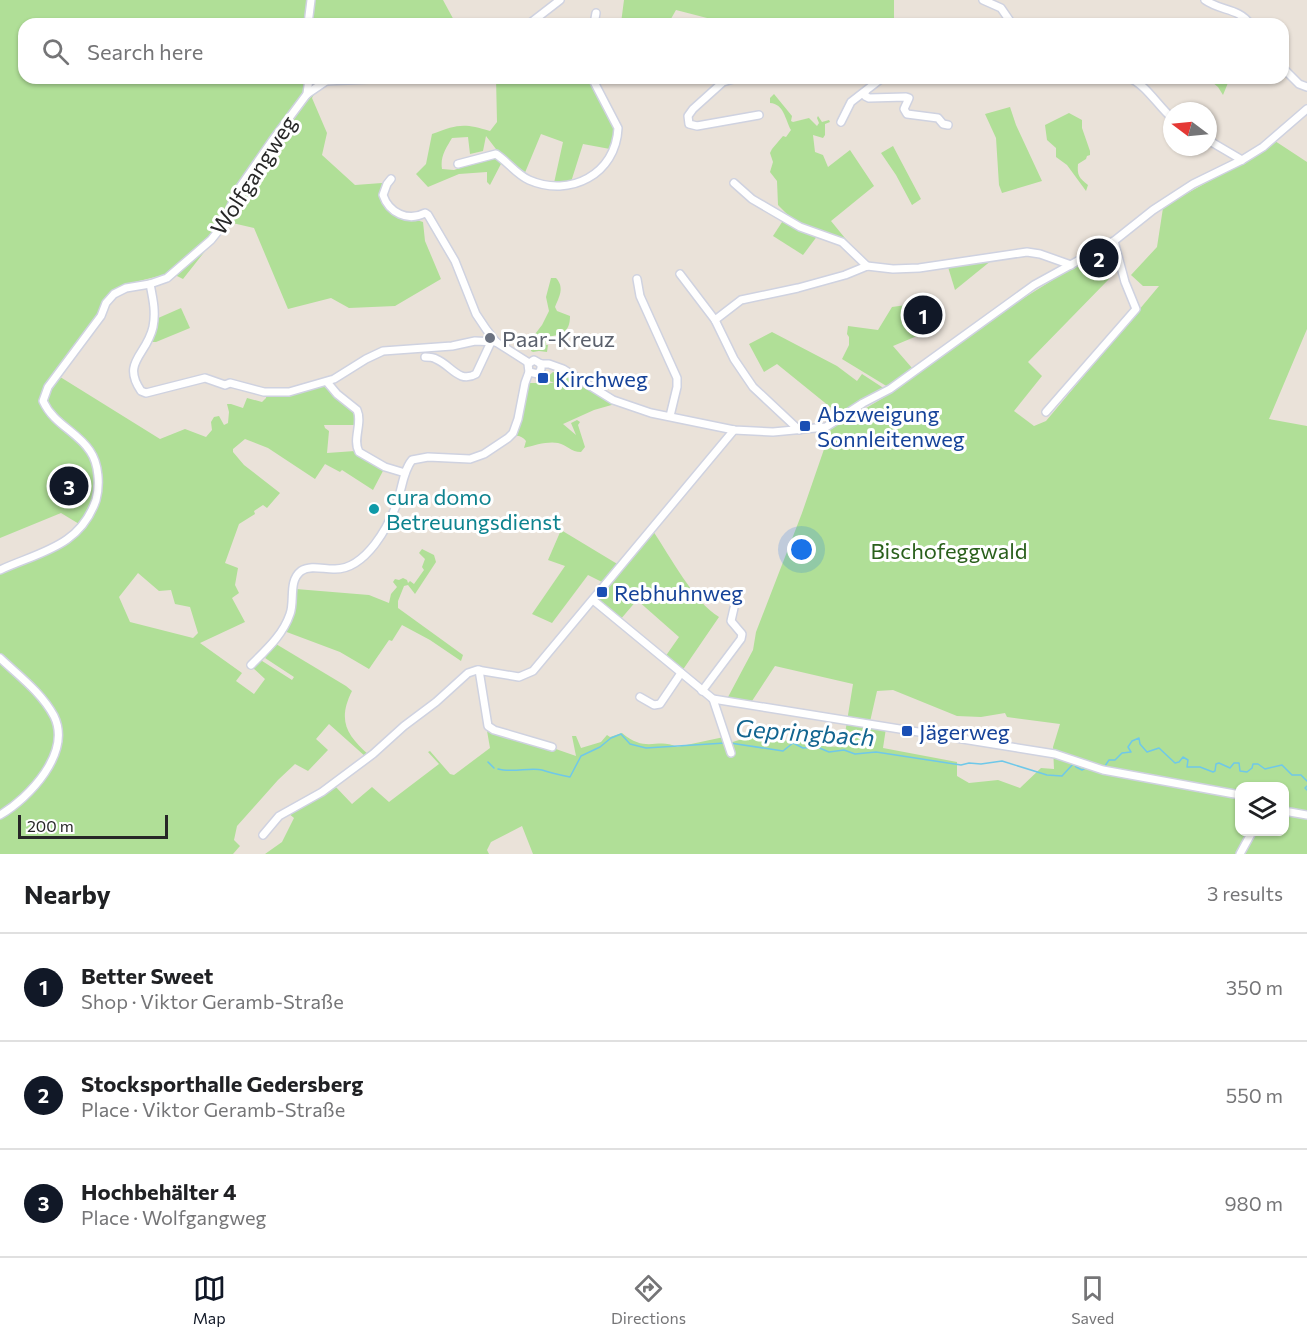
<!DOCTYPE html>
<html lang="en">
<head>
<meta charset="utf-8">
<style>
  body { margin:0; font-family:Commissioner,sans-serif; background:#f6f6f6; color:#202124 }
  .controls { position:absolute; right:18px; bottom:18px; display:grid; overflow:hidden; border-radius:12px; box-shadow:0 2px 4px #0004 }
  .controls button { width:54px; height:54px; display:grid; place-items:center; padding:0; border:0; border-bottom:2px solid #e0e0e0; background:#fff; color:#202124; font:30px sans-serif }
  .compass { position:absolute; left:1163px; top:102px; width:54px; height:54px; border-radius:50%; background:#fff; box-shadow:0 2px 4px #0004; rotate:286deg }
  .scale { position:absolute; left:18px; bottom:15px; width:150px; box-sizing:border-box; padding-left:6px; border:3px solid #272727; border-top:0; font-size:16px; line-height:21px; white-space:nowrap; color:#272727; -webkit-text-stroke:4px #fff; paint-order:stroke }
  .you { position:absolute; left:802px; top:550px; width:21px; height:21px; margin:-15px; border:4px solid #fff; border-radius:50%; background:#1a73e8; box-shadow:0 0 0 9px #1a73e833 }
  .badge { display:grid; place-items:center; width:39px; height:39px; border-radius:50%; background:#111827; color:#fff; font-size:20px; font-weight:700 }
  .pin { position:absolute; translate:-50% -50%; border:3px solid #fff; box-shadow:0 2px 6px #0006 }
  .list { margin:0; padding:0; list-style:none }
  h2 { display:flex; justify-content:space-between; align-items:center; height:78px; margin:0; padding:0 24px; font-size:26px }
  h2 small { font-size:20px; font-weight:400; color:#757577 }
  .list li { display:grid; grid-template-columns:39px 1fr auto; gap:18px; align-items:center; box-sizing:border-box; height:108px; padding:0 24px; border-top:2px solid #e0e0e0 }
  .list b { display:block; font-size:22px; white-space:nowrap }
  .list p { margin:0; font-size:20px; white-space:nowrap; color:#757577 }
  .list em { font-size:20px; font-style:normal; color:#757577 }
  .icon { flex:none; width:33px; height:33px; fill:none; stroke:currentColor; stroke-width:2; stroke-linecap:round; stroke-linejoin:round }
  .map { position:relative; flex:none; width:1307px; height:854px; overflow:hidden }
  .search { position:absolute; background:#fff; box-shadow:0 2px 4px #0004; left:18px; right:18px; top:18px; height:66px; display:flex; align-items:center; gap:15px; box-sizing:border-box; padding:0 21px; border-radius:18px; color:#757577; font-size:22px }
  .sheet { height:402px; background:#fff }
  nav { display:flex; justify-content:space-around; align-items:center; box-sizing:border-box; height:84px; border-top:2px solid #e0e0e0; background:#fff; font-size:16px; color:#757577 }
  nav a { display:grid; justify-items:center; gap:3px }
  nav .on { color:#111827 }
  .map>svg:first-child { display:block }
</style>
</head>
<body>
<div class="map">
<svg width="1307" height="854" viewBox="0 0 1307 854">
  <rect width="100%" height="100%" fill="#eae2d9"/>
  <!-- green -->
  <g fill="#b0df97" fill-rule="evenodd">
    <path d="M0,0H443L456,24H24V78H323L312,98L327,133L322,155L355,185L382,183L381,197L391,212L423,222L425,241L441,279L395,306L349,308L331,298L288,309L254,228L228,222L183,279L171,273L131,283L111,291L99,314L57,375L160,439L185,429L206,437L212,430L211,422L214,417L219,416L224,425L228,423L229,412L227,404H231L243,408L247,398L262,402L266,398L267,392L322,385L355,413L356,425H324L325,428L329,431L327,453L355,451L384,469L373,490L342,470L340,472L325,464L315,479L268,448L245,439L233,449V452L244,465L280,493L267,508L263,505L254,511L255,514L239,524L225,563L238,568L235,585L239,593L232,598L245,622L200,643L242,673L236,681L254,694L265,679L252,667L259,659L292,680L294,677L265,658L276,644L346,686L352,691C337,721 347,735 369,755L366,757L329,724L316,739L328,750L308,771L295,764L278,780L237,826L234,840L240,846L233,854H0V571L38,558L84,527L61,513L0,538ZM138,573L159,591L171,590L175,604L190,607L198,633L193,638L130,622L119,597Z"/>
    <polygon points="624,0 894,0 894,19 866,24 832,24 828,22 822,24 749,24 734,19 707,18 676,10 668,24 624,24 621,23"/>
    <path d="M496,78H589L615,125L616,133L610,149L583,144L571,182L554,183L563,142L541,134L524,175L499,153L486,136L483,151L470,154L468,137L452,138C446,148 440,157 442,169L454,170L494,156L503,160L490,185L487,182V172L459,174L428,187L416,174L426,164L432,134C458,124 464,123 490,131L497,122Z"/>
    <polygon points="1213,78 1230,78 1223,95 1218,87 1212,82"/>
    <path d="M774,94L792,116L791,121L793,122L809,118L817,126L819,123L817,118L818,116L822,122L829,120L830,122L825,124V135L823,138L813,135L815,152L823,155L828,167L850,150L874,186L831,221L849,243L847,244L791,221L789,216L778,205L777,181L770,172L773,162L770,153L772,149L783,136L786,137L791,130C785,119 784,104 770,103V98Z"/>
    <polygon points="1010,107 1016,125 1042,181 1002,193 999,185 996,138 985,114"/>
    <path d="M1069,113L1082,120V128L1090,151V155L1087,156L1086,159L1078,164C1077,175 1079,178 1088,185L1086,191L1067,165L1056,157V148L1047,140L1045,125Z"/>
    <path d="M1275,141L1307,162V329L1269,419L1307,426V854H533L522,826L491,842L487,850L489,854H265L282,842L294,818L287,812L334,785L352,804L372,787L389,802L439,764L428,752L430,751L450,774L454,775L490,748L486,725L576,756L572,736H576L581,748L601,742L607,735L610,737L622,733C647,754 657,737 677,747L724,737L726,744L749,737L778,741L808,739C817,748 831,747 843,746L853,684L775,666L752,701L727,699L753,650L756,632L802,513L831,429L893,392L1000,313L1078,264L1084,271L1103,260L1109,279L1028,362L1042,376L1014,411L1034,426L1046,421L1159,286H1143L1131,275L1157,247L1163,208C1200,184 1241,167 1275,141ZM893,690L957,716L981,717L1005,713L1007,717L1060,724L1053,747L1054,769L1041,768L1020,788L998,780L969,783L957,776V762L883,748L886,728L869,726L877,691ZM1240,786H1284V832H1240Z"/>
    <polygon points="893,146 921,199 912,205 896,175 881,153"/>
    <polygon points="784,219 818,235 803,255 773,236"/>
    <polygon points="992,260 955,290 948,267"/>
    <path d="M551,278H556C565,288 559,297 555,307L557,311L570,316C570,333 561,335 546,337V345H548L547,352L539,351L533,352L531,351L532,338L542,325L549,311L546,297Z"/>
    <polygon points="906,305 908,312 911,312 917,336 893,346 912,368 888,387 842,359 849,345 849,337 847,334 848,326 878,330 892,307"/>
    <polygon points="181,308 190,328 156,342 149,342 156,319"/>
    <polygon points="772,332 837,366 857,381 862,374 885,389 840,415 777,364 764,372 749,344"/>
    <path d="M553,372L565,376L566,373L615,404L594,410L563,424L576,435L571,423L577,420L580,422L578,425L585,447L581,452C571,452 567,445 558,443C548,441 535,445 524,448L526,441C523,437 519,435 513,436L527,383H554L545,379Z"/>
    <polygon points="561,530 619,565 604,583 588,575 552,623 532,614 565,566 548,560"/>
    <path d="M653,531C670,556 694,602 719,617L682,671L665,657L679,637L637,600L620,620L600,603L598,598Z"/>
    <polygon points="422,549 434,555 436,562 415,594 408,585 404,586 398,601 398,608 463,655 461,661 430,640 402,625 392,641 389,640 369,669 340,652 284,631 296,589 369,595 389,603 391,594 397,587 393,582 395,579 399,580 403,578 407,580 408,583 410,581 414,584 424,570 422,567 425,559 419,553"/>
  </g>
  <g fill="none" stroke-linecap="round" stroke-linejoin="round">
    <!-- stream -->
    <g stroke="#6fc8e9" stroke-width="1.5">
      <polyline points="730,743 783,751 793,743 803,748 817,747 829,752 844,750 855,754 876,752 961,765 969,763 981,764 1002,761 1047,775 1062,776 1074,763 1076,767 1082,770 1087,767"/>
      <polyline points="488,762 494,768"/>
      <polyline points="1100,766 1105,766 1109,760 1115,760 1122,753 1131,752 1128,747 1132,741 1139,738 1140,744 1147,752 1159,748 1175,763 1179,762 1183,757 1188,760 1187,767 1200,767 1213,772 1215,771 1216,764 1219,763 1230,768 1234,763 1239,763 1240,771 1247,772 1252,768 1253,764 1258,764 1265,769 1282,765 1292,775 1301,775 1307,781"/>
      <path d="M498,769C512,773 531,767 542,770C551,773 560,775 570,777L581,756L600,747L611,738L621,734L630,744L646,748L725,743"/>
      <polyline points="1307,786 1305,788 1307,790"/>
    </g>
    <defs>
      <g id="minor">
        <polyline points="983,0 1001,8 1012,24"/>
        <path d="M1205,0C1220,11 1239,8 1250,24"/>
        <polyline points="308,24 311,0"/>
        <polyline points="529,24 560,0"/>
        <polyline points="594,24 596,13"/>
        <polyline points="1283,68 1299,84 1307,87"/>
        <polyline points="315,78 326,81 391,78"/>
        <polyline points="737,78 723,82 693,109 688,116 689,124 697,126 759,115"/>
        <path d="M1130,78C1147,86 1158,106 1172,118"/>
        <polyline points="865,92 865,96 869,98 906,97 909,98 904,109 907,114 938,118 943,124 948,125"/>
        <polyline points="307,94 309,78"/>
        <polyline points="841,122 851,102 882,78"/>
        <polyline points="1208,140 1242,160"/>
        <path d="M458,164L496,154C508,162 516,174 529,180C570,198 616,174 618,128L592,78"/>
        <path d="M391,179L387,184L383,195C389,213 408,222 425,213L428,215L455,261L476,314L486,329L496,342L529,363"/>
        <polyline points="734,183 752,199 800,227 842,242 867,266"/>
        <polyline points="680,274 715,320 734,359 753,387 799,430"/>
        <polyline points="637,279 640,296 677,378 677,387 670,416"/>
        <path d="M150,284C153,299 156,312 153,327C147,355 121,362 141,391L146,393L205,378L225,385L230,383L264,392H289L334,379L366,359L383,351L452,346L475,341L496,342"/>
        <polyline points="715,320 741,300 798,288 845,275 867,266 893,269 919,268 1027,252 1040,254 1071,265"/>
        <path d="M425,357C429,357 433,357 436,359C451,365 459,384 476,374L491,342"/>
        <polyline points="541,364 549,364 563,369 613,400 651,413 734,430 773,432 826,427 863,403 890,389 1034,285 1114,241 1153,210 1193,184 1242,160 1263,147 1307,109"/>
        <polyline points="529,372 538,374 541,369 541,364"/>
        <path d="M327,382L337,394L357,410C363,423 352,439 359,452L385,467L405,473"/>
        <polyline points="1046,412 1136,309 1125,282 1114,241"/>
        <path d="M0,570C39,552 80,547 96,500C100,485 99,464 90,451C77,431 54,425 43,401L48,387L101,316L106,303L114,294L126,288L150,284L167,278L211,240L223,225L238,190L272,141L307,94L326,81"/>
        <polyline points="593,600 713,699 1055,754 1103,770 1240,795"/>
        <path d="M0,658C19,676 41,692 54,716C72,753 29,798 0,815"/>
        <path d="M251,665C266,650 283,635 290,614C295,601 288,581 301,571C310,565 323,569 333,569C350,570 365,557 375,544C384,532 392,517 397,503C402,489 403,471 412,460L428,457L470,459L484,454L508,438L513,433L518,419L525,383L529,372L528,364L534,360L541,364"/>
        <polyline points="479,670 488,726 494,730 552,747"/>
        <polyline points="702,691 741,639 742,634 731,621 734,608"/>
        <polyline points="640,697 654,705 660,704 681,673"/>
        <polyline points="713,699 731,753"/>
        <polyline points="1284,811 1307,815"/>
        <polyline points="263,835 279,816 322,792 373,754 404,726 436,702 468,673 477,670 519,677 533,671 734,430"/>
        <polyline points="1240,854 1252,832"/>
      </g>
    </defs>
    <!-- minor casing -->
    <use href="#minor" stroke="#cfd2e0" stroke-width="10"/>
    <!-- minor -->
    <use href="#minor" stroke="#fff" stroke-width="7"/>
  </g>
  <!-- markers -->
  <circle fill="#6b7280" stroke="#fff" stroke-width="2" cx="490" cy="338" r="6"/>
  <g fill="#1a4fb4" stroke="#fff" stroke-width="2">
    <rect x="537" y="372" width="12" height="12" rx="3"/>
    <rect x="799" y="420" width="12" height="12" rx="3"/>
    <rect x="596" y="586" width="12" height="12" rx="3"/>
    <rect x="901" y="725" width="12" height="12" rx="3"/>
  </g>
  <circle fill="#0f9aa8" stroke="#fff" stroke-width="2" cx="374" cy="509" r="6"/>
  <g text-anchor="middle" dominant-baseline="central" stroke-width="6" stroke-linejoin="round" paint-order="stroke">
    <!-- street labels -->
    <g font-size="22" fill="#272727" stroke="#fff">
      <text transform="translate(253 175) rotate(-57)">Wolfgangweg</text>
    </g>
    <!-- worship labels -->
    <g font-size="22" fill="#5b616d" stroke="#fff" text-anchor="start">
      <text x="502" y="338">Paar-Kreuz</text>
    </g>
    <!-- transit labels -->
    <g font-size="22" fill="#164399" stroke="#fff" text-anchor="start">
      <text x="555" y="378">Kirchweg</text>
      <text x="817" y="413">Abzweigung<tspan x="817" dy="25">Sonnleitenweg</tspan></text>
      <text x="614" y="592">Rebhuhnweg</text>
      <text x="919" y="731">Jägerweg</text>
    </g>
    <!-- culture labels -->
    <g font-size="22" fill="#0d838f" stroke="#fff" text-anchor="start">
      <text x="386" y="496">cura domo<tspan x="386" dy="25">Betreuungsdienst</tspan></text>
    </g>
    <!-- park labels -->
    <g font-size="22" fill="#2a601c" stroke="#fff">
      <text x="949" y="550">Bischofeggwald</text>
    </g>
    <!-- water labels -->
    <g font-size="24" font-style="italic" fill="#126590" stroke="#fff">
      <text transform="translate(805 732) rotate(4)">Gepringbach</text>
    </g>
  </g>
</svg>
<div class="controls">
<button><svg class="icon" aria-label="layers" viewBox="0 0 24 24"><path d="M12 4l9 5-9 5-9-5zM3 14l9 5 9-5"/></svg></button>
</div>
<svg class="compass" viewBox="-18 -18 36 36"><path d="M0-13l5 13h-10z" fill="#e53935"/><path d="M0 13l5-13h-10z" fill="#757577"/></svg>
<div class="scale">200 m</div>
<div class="you"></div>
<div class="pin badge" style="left:923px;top:315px">1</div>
<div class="pin badge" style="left:1099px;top:258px">2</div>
<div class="pin badge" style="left:69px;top:486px">3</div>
<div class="search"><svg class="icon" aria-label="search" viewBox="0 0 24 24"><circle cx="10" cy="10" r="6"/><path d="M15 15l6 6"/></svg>Search here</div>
</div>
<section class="sheet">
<h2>Nearby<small>3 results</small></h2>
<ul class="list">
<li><span class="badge">1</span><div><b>Better Sweet</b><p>Shop · Viktor Geramb-Straße</p></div><em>350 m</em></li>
<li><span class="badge">2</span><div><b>Stocksporthalle Gedersberg</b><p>Place · Viktor Geramb-Straße</p></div><em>550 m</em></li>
<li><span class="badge">3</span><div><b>Hochbehälter 4</b><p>Place · Wolfgangweg</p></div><em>980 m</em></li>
</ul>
</section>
<nav>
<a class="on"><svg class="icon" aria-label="map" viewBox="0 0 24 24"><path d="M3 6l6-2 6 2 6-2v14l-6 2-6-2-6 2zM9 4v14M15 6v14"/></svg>Map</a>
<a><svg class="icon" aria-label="directions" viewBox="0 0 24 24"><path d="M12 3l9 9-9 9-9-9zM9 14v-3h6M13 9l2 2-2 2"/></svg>Directions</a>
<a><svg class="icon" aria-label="saved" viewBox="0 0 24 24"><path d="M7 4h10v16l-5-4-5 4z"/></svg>Saved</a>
</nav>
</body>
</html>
